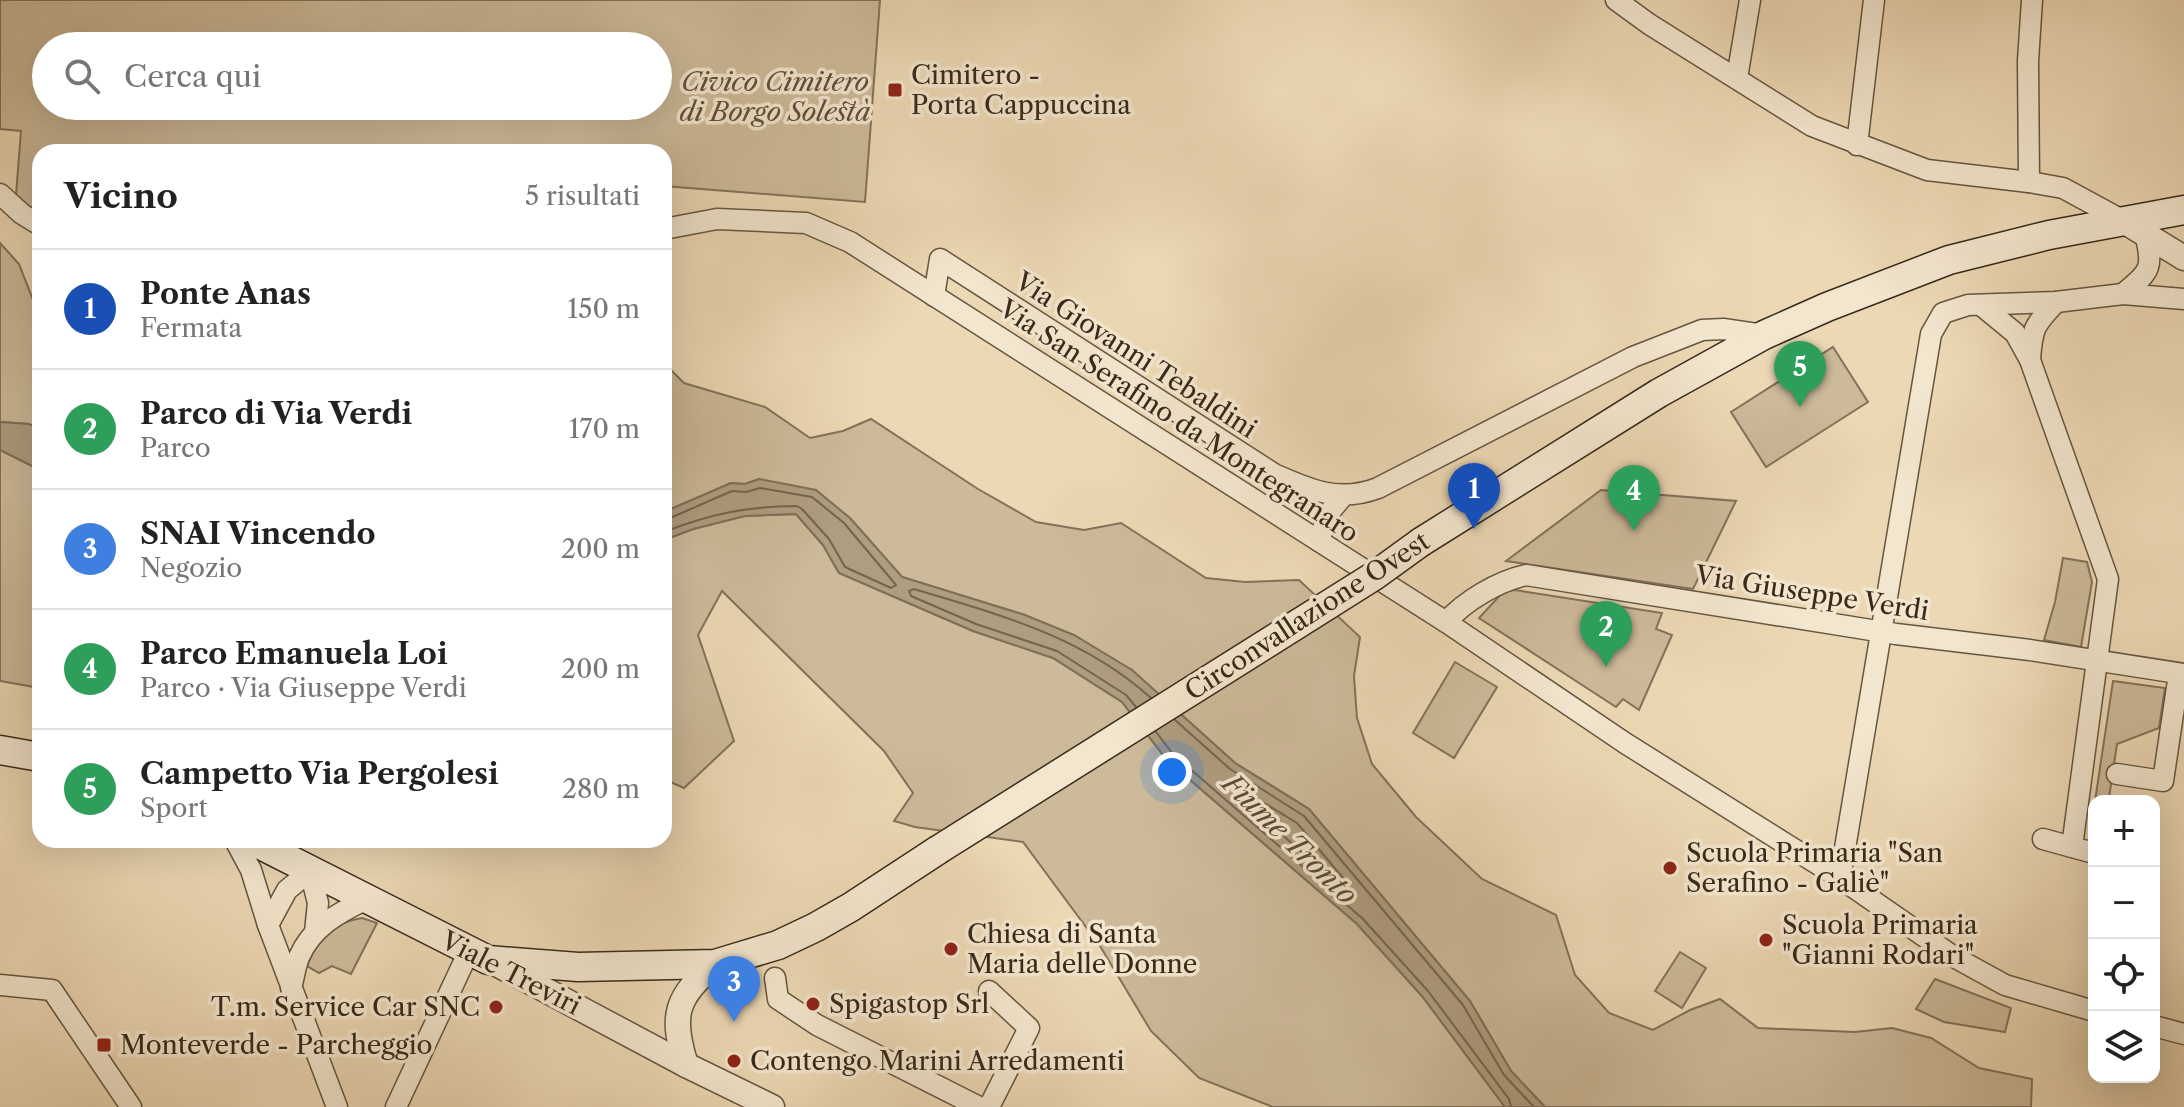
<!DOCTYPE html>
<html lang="it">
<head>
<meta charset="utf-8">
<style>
  body { margin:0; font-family:"Libre Caslon Text",serif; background:#f6f6f6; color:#222 }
  .controls { position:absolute; right:24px; bottom:24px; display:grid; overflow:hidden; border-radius:16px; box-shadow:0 8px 32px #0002 }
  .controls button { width:72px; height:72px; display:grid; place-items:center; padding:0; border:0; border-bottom:2px solid #e0e0e0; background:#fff; color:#222; font:40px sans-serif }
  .you { position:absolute; left:1172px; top:772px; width:28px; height:28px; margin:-20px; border:6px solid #fff; border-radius:50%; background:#1a73e8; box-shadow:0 0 0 12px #1a73e833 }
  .badge { display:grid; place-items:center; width:52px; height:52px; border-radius:50%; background:#0b8043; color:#fff; font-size:26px; font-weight:700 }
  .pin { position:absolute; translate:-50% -66px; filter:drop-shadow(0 2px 4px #0008) }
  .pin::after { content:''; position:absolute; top:42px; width:28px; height:24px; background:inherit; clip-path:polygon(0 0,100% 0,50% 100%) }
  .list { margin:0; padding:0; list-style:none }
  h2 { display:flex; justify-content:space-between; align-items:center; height:104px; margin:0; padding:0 32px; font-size:34px }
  h2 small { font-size:26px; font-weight:400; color:#767676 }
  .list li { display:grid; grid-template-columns:52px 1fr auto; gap:24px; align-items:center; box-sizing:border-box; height:120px; padding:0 32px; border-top:2px solid #e0e0e0 }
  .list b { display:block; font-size:30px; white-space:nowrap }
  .list p { margin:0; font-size:26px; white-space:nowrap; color:#767676 }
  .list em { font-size:26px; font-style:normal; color:#767676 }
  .icon { flex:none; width:44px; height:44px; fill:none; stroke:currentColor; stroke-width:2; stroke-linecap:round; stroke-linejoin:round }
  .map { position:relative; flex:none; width:2184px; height:1107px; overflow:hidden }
  .search { position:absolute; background:#fff; box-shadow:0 8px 32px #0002; left:32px; top:32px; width:640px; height:88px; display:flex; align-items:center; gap:20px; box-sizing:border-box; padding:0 28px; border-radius:44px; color:#767676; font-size:30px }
  .panel { position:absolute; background:#fff; box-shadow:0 8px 32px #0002; left:32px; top:144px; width:640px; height:704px; border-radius:24px }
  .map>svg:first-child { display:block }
</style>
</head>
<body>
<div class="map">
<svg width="2184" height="1107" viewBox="0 0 2184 1107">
  <rect width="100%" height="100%" fill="#ecd8b4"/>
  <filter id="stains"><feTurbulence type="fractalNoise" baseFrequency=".0025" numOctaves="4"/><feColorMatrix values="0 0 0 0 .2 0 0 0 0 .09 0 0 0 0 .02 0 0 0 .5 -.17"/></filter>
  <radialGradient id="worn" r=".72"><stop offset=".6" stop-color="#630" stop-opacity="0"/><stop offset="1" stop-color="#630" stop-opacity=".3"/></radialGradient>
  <!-- green -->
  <g fill="#cdba9a" stroke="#82725a" stroke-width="2" fill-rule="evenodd">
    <path d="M0,0H880L865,202L664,186V152H40V210L15,208L21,131L0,129ZM46,46H658V106H46Z"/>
    <polygon points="0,243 19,264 40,318 40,429 29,424 0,422"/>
    <polygon points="1833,347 1868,402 1766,467 1731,412"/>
    <polygon points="664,363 684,383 765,407 810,438 843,431 871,419 978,489 1036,522 1084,530 1121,523 1206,578 1245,582 1299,580 1360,637 1354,676 1357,718 1372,764 1416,817 1482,879 1556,915 1575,975 1609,1013 1653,1030 1690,1010 1720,999 1758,1028 1855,1032 1892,1028 1931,1038 1979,1068 2032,1079 2031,1107 1545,1107 1511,1071 1470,1001 1309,809 1235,763 1132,670 1025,615 902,577 850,518 759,479 745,484 731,483 664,512"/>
    <polygon points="0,450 40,470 40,688 0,681"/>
    <polygon points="1601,490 1736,501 1693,589 1506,561"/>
    <polygon points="796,514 823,545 839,573 973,631 1053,658 1122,702 1167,760 1357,924 1422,996 1505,1107 1273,1107 1199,1078 1151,1031 1100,946 1023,842 915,827 894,821 913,793 884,751 722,591 698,635 734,741 684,788 664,779 664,540 693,529 744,516"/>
    <polygon points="2063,558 2087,562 2092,582 2081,647 2044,640 2055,602"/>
    <polygon points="1515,590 1662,613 1656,629 1672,635 1639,710 1623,699 1616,707 1479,618 1504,591"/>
    <polygon points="1455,662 1497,687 1454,758 1413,733"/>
    <polygon points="2113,681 2165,688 2159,728 2117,744 2109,798 2124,801 2095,801"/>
    <path d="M362,918L377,923L351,974L332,966L319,973L307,966C318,937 331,923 362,918Z"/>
    <polygon points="1680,952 1706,968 1682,1008 1655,991"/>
    <polygon points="1935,979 2011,1008 2005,1032 1944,1022 1916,1009"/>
  </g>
  <!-- water -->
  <g fill="#af9d80" stroke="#7f6f57" stroke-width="2">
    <polygon points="0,422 29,424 40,429 40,470 0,450"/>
    <polygon points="759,479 816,490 850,518 902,577 1025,615 1074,635 1132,670 1235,763 1309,809 1470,1001 1511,1071 1545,1107 1505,1107 1422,996 1357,924 1167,760 1122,702 1053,658 973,631 839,573 823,545 796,514 745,516 693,529 664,540 664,512 731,483 745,484"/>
  </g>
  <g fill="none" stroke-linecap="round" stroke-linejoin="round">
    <!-- shore -->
    <g stroke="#74644d" stroke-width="2">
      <path d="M664,519L670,518L732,491L746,492L760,488L812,497L844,523L896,585L891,588L845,567L829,539L802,509L797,506C748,506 710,514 664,532"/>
      <path d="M1136,707L1126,695L1057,651L976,624L911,596L909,591L914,589C1000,615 1082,636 1151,698"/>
      <polyline points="1175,720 1230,769 1304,816 1463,1005 1504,1075 1534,1107"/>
      <polyline points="1156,732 1173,754 1363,919 1428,991 1509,1099 1511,1107"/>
      <polygon points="1238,787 1297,823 1343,878 1343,883 1337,883 1236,794 1235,790"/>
    </g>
    <defs>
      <g id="minor">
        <polyline points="1616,0 1649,24 1812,126 1927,170 2029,182 2063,188 2122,220"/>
        <polyline points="1737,78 1750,0"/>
        <polyline points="1857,145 1874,0"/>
        <polyline points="2029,182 2028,61 2032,0"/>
        <polyline points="0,194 22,214 40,225"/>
        <polyline points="664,229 717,219 806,223 850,242 1446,622 1625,743 1840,878 1954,957 2005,985 2094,1011"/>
        <path d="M2123,294C2150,271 2154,269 2145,234"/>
        <path d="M934,296L940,259L1274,474C1310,490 1339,503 1378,488L1633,357L1702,330L1723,329L1764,335"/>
        <path d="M2056,302C2034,325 2032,329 2030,360L2108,579L2072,847L2094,853"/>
        <polyline points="1981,305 2015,333 2030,360"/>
        <polyline points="1319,541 1328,514 1343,496"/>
        <path d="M1446,622C1466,600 1497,582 1526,575L1896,634L2030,650L2184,674"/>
        <polyline points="2117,774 2163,781 2179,674"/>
        <polyline points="2043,839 2072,847"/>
        <polyline points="235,840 251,870 268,925 337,1107"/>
        <polyline points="1840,878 1931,334 1943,313 1968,305 2056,302 2123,294 2184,299"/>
        <polyline points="268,925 287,890 310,871 318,903 315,932"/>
        <polyline points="775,978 778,999 817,1025 979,1107"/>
        <polyline points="0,985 52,990 131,1107"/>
        <path d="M291,988C294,978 295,967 299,957C312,927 338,913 365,900"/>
        <polyline points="2154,1026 2184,1034"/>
        <polyline points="396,1107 469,951"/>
        <polyline points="989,1107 1029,1028 989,991"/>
      </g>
      <g id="tertiary">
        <polyline points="2122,220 2184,258"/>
        <polyline points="491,961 686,1065 772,1107"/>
        <path d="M686,1065C670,1015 676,997 715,964"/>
      </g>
      <g id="secondary">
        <polyline points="1421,542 1659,393 1764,335 1827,307 1949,260 2049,235 2184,210"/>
        <polyline points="0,750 40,757"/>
        <polyline points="251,840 488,960 578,967 715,964 778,945 816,927 851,907 938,850"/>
      </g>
    </defs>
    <!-- minor casing -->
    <use href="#minor" stroke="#655640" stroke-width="23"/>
    <!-- tertiary casing -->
    <use href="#tertiary" stroke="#655640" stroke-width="27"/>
    <!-- secondary casing -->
    <use href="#secondary" stroke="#382a1a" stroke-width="31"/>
    <!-- minor -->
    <use href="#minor" stroke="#f3e6ce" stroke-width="20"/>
    <!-- tertiary -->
    <use href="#tertiary" stroke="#f3e6ce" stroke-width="24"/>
    <!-- secondary -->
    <use href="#secondary" stroke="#f3e6ce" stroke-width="28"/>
    <defs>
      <polyline id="secondary-bridge" points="938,850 1374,576 1421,542"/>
    </defs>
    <!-- secondary-bridge casing -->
    <use href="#secondary-bridge" stroke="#382a1a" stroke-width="31" stroke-linecap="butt"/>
    <!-- secondary-bridge -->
    <use href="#secondary-bridge" stroke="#f3e6ce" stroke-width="28"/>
  </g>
  <!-- markers -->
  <g fill="#8f2418" stroke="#f3e6ce" stroke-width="3">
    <rect x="887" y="82" width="16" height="16" rx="4"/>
    <circle cx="1670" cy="868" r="8"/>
    <circle cx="1766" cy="940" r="8"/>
    <circle cx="951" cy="949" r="8"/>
    <circle cx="813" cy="1004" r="8"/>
    <circle cx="496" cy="1007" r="8"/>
    <rect x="96" y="1037" width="16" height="16" rx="4"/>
    <circle cx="734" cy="1061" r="8"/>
  </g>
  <g text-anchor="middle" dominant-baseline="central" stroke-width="7" stroke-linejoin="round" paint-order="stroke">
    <!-- poi labels -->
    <g font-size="26" fill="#382a1a" stroke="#f3e6ce" text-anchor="start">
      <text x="911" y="75">Cimitero -<tspan x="911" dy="30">Porta Cappuccina</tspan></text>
      <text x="1686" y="853">Scuola Primaria "San<tspan x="1686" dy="30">Serafino - Galiè"</tspan></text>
      <text x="1782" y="925">Scuola Primaria<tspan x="1782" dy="30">"Gianni Rodari"</tspan></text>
      <text x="967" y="934">Chiesa di Santa<tspan x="967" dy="30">Maria delle Donne</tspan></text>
      <text x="829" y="1004">Spigastop Srl</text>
      <text x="480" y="1007" text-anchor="end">T.m. Service Car SNC</text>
      <text x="120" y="1045">Monteverde - Parcheggio</text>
      <text x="750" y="1061">Contengo Marini Arredamenti</text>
    </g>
    <!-- park labels -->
    <g font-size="26" font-style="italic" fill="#5d4e3a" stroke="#f3e6ce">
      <text x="775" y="82">Civico Cimitero<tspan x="775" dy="30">di Borgo Solestà</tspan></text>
    </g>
    <!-- street labels -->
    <g font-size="26" fill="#382a1a" stroke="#f3e6ce">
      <text transform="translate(1136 355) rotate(33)">Via Giovanni Tebaldini</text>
      <text transform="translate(1179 421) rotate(33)">Via San Serafino da Montegranaro</text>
      <text transform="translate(1812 593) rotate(9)">Via Giuseppe Verdi</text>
      <text transform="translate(1307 616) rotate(-33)">Circonvallazione Ovest</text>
      <text transform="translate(511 973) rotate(27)">Viale Treviri</text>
    </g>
    <!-- water labels -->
    <g font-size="28" font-style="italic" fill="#5c4c39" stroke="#f3e6ce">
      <text transform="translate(1290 839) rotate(44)">Fiume Tronto</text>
    </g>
  </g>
  <rect width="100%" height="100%" filter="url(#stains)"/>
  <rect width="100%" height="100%" fill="url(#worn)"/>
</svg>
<div class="controls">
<button>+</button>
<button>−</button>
<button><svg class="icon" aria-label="locate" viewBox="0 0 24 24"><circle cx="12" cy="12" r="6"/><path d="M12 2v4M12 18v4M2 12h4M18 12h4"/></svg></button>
<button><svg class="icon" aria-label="layers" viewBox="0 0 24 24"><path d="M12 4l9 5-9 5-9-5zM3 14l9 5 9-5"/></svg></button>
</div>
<div class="you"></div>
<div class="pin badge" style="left:1474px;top:529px;background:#1a4fb4">1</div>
<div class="pin badge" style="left:1606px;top:667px;background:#2e9e5b">2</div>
<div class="pin badge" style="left:734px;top:1022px;background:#3f7fe0">3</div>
<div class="pin badge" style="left:1634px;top:531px;background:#2e9e5b">4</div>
<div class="pin badge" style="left:1800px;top:407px;background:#2e9e5b">5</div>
<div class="search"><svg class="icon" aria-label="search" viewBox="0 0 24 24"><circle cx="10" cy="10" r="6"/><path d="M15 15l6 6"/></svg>Cerca qui</div>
<section class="panel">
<h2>Vicino<small>5 risultati</small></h2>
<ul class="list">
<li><span class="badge" style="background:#1a4fb4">1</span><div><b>Ponte Anas</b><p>Fermata</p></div><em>150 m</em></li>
<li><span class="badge" style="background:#2e9e5b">2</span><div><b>Parco di Via Verdi</b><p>Parco</p></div><em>170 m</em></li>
<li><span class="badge" style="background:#3f7fe0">3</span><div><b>SNAI Vincendo</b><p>Negozio</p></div><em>200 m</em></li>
<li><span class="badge" style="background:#2e9e5b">4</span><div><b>Parco Emanuela Loi</b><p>Parco · Via Giuseppe Verdi</p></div><em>200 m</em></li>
<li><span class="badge" style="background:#2e9e5b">5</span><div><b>Campetto Via Pergolesi</b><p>Sport</p></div><em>280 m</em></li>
</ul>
</section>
</div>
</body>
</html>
